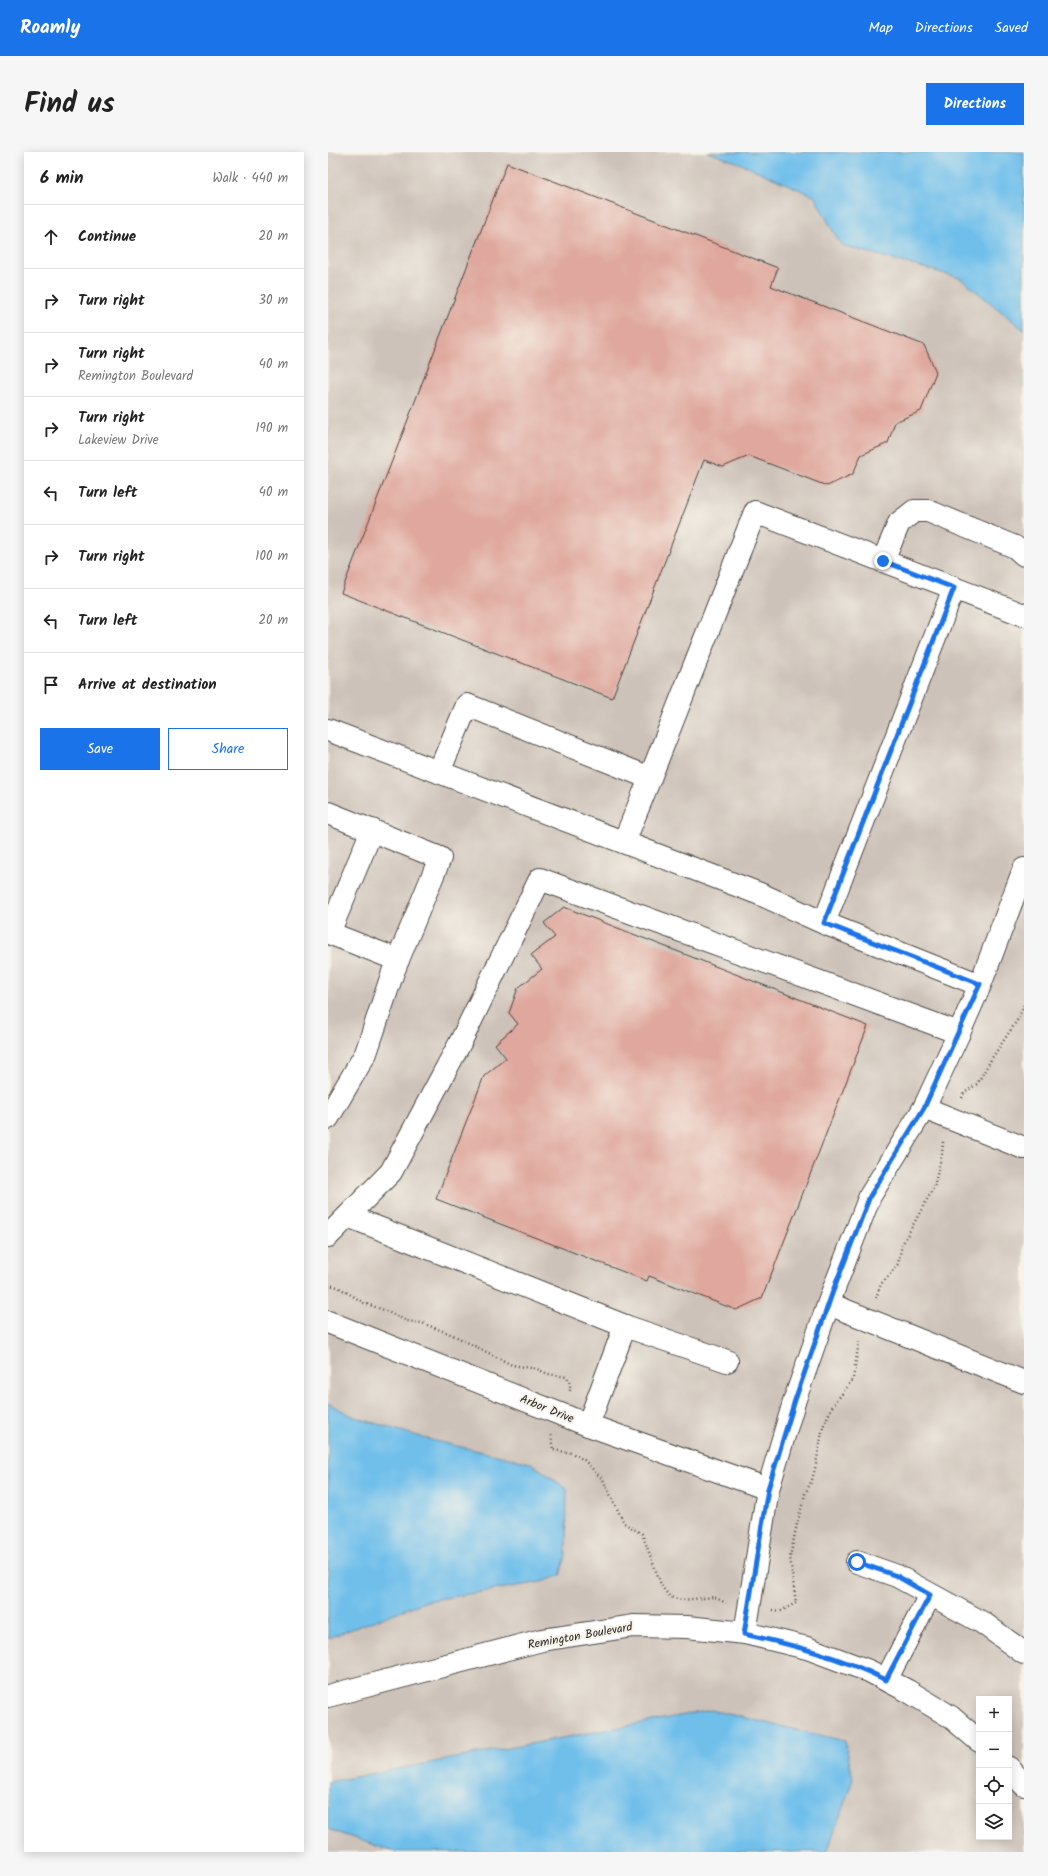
<!DOCTYPE html>
<html lang="en">
<head>
<meta charset="utf-8">
<style>
  body { margin:0; font-family:Kalam,sans-serif; background:#f6f6f6; color:#222 }
  .controls { position:absolute; right:12px; bottom:12px; display:grid; overflow:hidden; border-radius:0px; box-shadow:0 2px 10px #0003 }
  .controls button { width:36px; height:36px; display:grid; place-items:center; padding:0; border:0; border-bottom:1px solid #e0e0e0; background:#fff; color:#222; font:20px sans-serif }
  .stop { position:absolute; width:12px; height:12px; margin:-9px; border:3px solid #1a73e8; border-radius:50%; background:#fff }
  .stop.end { background:#1a73e8; border-color:#fff; box-shadow:0 1px 4px #0008 }
  .list { margin:0; padding:0; list-style:none }
  h2 { display:flex; justify-content:space-between; align-items:center; height:52px; margin:0; padding:0 16px; font-size:17px }
  h2 small { font-size:13px; font-weight:400; color:#767676 }
  .list li { display:grid; grid-template-columns:26px 1fr auto; gap:12px; align-items:center; box-sizing:border-box; height:64px; padding:0 16px; border-top:1px solid #e0e0e0 }
  .list b { display:block; font-size:15px; white-space:nowrap }
  .list p { margin:0; font-size:13px; white-space:nowrap; color:#767676 }
  .list em { font-size:13px; font-style:normal; color:#767676 }
  .actions { display:flex; gap:8px; padding:12px 16px }
  .actions a { flex:1; padding:9px 0; border:1px solid #1a73e8; border-radius:0px; text-align:center; font-size:14px; color:#1a73e8 }
  .actions .main { background:#1a73e8; color:#fff }
  .icon { flex:none; width:22px; height:22px; fill:none; stroke:currentColor; stroke-width:2; stroke-linecap:round; stroke-linejoin:round }
  .map { position:relative; flex:none; width:696px; height:1700px; overflow:hidden; border-radius:0px }
  header { display:flex; align-items:center; gap:24px; box-sizing:border-box; height:56px; padding:0 20px; background:#1a73e8; color:#fff }
  header strong { font-size:19px }
  nav { display:flex; gap:22px; margin-inline-start:auto; font-size:14px }
  .intro { display:flex; align-items:center; justify-content:space-between; box-sizing:border-box; height:96px; padding:0 24px }
  h1 { margin:0; font-size:28px }
  .button { padding:10px 18px; border-radius:0px; background:#1a73e8; color:#fff; font-size:14px; font-weight:700 }
  main { display:flex; gap:24px; padding:0 24px }
  aside { flex:1; background:#fff; border-radius:0px; box-shadow:0 2px 10px #0003 }
  .map>svg:first-child { display:block }
</style>
</head>
<body>
<header>
<strong>Roamly</strong>
<nav><a>Map</a><a>Directions</a><a>Saved</a></nav>
</header>
<div class="intro"><h1>Find us</h1><a class="button">Directions</a></div>
<main>
<aside>
<h2>6 min<small>Walk · 440 m</small></h2>
<ul class="list">
<li><svg class="icon" aria-label="ahead" viewBox="0 0 24 24"><path d="M12 20V5M6 11l6-6 6 6"/></svg><div><b>Continue</b></div><em>20 m</em></li>
<li><svg class="icon" aria-label="right" viewBox="0 0 24 24"><path d="M7 20v-9h11M14 6l5 5-5 5"/></svg><div><b>Turn right</b></div><em>30 m</em></li>
<li><svg class="icon" aria-label="right" viewBox="0 0 24 24"><path d="M7 20v-9h11M14 6l5 5-5 5"/></svg><div><b>Turn right</b><p>Remington Boulevard</p></div><em>40 m</em></li>
<li><svg class="icon" aria-label="right" viewBox="0 0 24 24"><path d="M7 20v-9h11M14 6l5 5-5 5"/></svg><div><b>Turn right</b><p>Lakeview Drive</p></div><em>190 m</em></li>
<li><svg class="icon" aria-label="left" viewBox="0 0 24 24"><path d="M17 20v-9H6M10 6l-5 5 5 5"/></svg><div><b>Turn left</b></div><em>40 m</em></li>
<li><svg class="icon" aria-label="right" viewBox="0 0 24 24"><path d="M7 20v-9h11M14 6l5 5-5 5"/></svg><div><b>Turn right</b></div><em>100 m</em></li>
<li><svg class="icon" aria-label="left" viewBox="0 0 24 24"><path d="M17 20v-9H6M10 6l-5 5 5 5"/></svg><div><b>Turn left</b></div><em>20 m</em></li>
<li><svg class="icon" aria-label="arrive" viewBox="0 0 24 24"><path d="M6 21V4h12l-3 4 3 4H6"/></svg><div><b>Arrive at destination</b></div></li>
</ul>
<div class="actions"><a class="main">Save</a><a>Share</a></div>
</aside>
<div class="map">
<svg width="696" height="1700" viewBox="0 0 696 1700">
  <rect width="100%" height="100%" fill="#f7f3e8"/>
  <filter id="ink" filterUnits="userSpaceOnUse"><feTurbulence type="fractalNoise" baseFrequency=".025" numOctaves="2"/><feDisplacementMap in="SourceGraphic" scale="8" xChannelSelector="R" yChannelSelector="G"/><feConvolveMatrix kernelMatrix="1 2 1 2 8 2 1 2 1" color-interpolation-filters="sRGB"/></filter>
  <filter id="wash" filterUnits="userSpaceOnUse"><feTurbulence type="fractalNoise" baseFrequency=".012" numOctaves="4" result="noise"/><feDisplacementMap in="SourceGraphic" scale="16" xChannelSelector="R" yChannelSelector="G"/><feGaussianBlur stdDeviation="0.9" result="paint"/><feColorMatrix in="noise" values="0 0 0 0 0 0 0 0 0 0 0 0 0 0 0 0 0 1.4 0 .05"/><feComposite in="paint" operator="in"/></filter>
  <g filter="url(#wash)">
    <rect width="100%" height="100%" fill="#f1ddbd"/>
    <!-- industrial -->
    <path fill="#cdc2b9" fill-rule="evenodd" d="M0,0H696V1700H0ZM651,1547H681V1685H651Z"/>
    <!-- water -->
    <g fill="#70bfeb" stroke="#4e758b">
      <polygon points="379,0 696,0 696,178 632,126 513,93 486,44 409,10"/>
      <polygon points="0,1251 26,1265 103,1288 203,1311 239,1337 238,1403 232,1424 213,1430 99,1449 0,1486"/>
      <polygon points="383,1558 517,1589 525,1627 499,1700 66,1700 0,1677 0,1630"/>
    </g>
    <g id="blocks">
      <!-- building -->
      <g fill="#dfa79d">
        <polygon points="179,11 450,116 443,134 596,193 608,220 593,259 567,270 560,291 533,303 525,322 499,334 421,304 395,315 376,308 284,546 13,441"/>
        <polygon points="236,755 540,874 434,1146 408,1158 321,1124 319,1129 108,1047 156,924 178,906 167,892 190,872 181,861 190,836 214,817 203,803 227,785 216,771"/>
      </g>
    </g>
  </g>
  <g filter="url(#ink)">
    <use href="#blocks" fill-opacity="0" stroke="#494641" stroke-width="1"/>
    <g fill="none" stroke-linecap="round" stroke-linejoin="round">
      <defs>
        <g id="minor">
          <polyline points="555,409 571,371 586,359 600,359 687,395 696,403"/>
          <polyline points="0,578 432,742 496,771 652,833"/>
          <polyline points="111,620 139,553 322,626 427,360 696,463"/>
          <polyline points="0,661 112,706 65,820 38,901 0,966"/>
          <polyline points="44,678 1,781 70,808"/>
          <polyline points="296,690 322,626"/>
          <polyline points="496,771 626,436"/>
          <polyline points="596,956 696,996"/>
          <polyline points="20,1064 297,1174 399,1209"/>
          <polyline points="0,1084 63,1020 132,891 212,727 631,881"/>
          <polyline points="501,1152 696,1230"/>
          <polyline points="0,1170 260,1273 440,1337"/>
          <polyline points="260,1273 297,1174"/>
          <polyline points="529,1410 569,1424 655,1471 696,1501"/>
          <polyline points="417,1481 440,1337 467,1247 505,1139 542,1044 596,956 631,881 652,833 696,717"/>
          <polyline points="558,1528 602,1443"/>
          <polyline points="0,1544 214,1488 305,1474 359,1475 417,1481 479,1496 541,1519 580,1539 623,1565 651,1589"/>
          <polyline points="681,1616 696,1633"/>
        </g>
      </defs>
      <!-- minor casing -->
      <use href="#minor" stroke="#494641" stroke-width="24"/>
      <!-- path -->
      <g stroke="#494641" stroke-width="2.5" stroke-dasharray="1 3" stroke-linecap="butt">
        <polyline points="634,946 636,941 649,932 664,906 690,867 696,853"/>
        <polyline points="0,1133 10,1135 36,1151 56,1158 79,1169 94,1171 125,1183 184,1213 209,1217 220,1222 239,1225 242,1232 242,1240"/>
        <polyline points="548,1146 553,1132 559,1126 570,1112 574,1093 606,1035 614,1002 615,989"/>
        <polyline points="223,1283 225,1298 244,1301 256,1308 275,1328 296,1371 314,1382 334,1435 342,1445 354,1448 386,1445 398,1451"/>
        <polyline points="445,1458 453,1459 468,1451 462,1405 469,1372 477,1342 484,1328 487,1317 495,1275 504,1255 525,1227 531,1190"/>
      </g>
      <!-- minor -->
      <use href="#minor" stroke="#fff" stroke-width="22"/>
    </g>
  </g>
  <g fill="none" stroke-linecap="round" stroke-linejoin="round" filter="url(#ink)">
    <!-- route -->
    <path stroke="#1a73e8" stroke-width="5" d="M529,1410L569,1424L602,1443L558,1528C513,1505 465,1493 416,1482L440,1337L467,1248L505,1139L542,1044L596,956L652,832L496,771L626,436L555,409"/>
  </g>
  <g text-anchor="middle" dominant-baseline="central" stroke-width="4" stroke-linejoin="round" paint-order="stroke">
    <!-- street labels -->
    <g font-size="12" fill="#2b2b2b" stroke="#f7f3e8">
      <text transform="translate(219 1257) rotate(22)">Arbor Drive</text>
      <text transform="translate(252 1484) rotate(-10)">Remington Boulevard</text>
    </g>
  </g>
</svg>
<div class="controls">
<button>+</button>
<button>−</button>
<button><svg class="icon" aria-label="locate" viewBox="0 0 24 24"><circle cx="12" cy="12" r="6"/><path d="M12 2v4M12 18v4M2 12h4M18 12h4"/></svg></button>
<button><svg class="icon" aria-label="layers" viewBox="0 0 24 24"><path d="M12 4l9 5-9 5-9-5zM3 14l9 5 9-5"/></svg></button>
</div>
<div class="stop" style="left:529px;top:1410px"></div>
<div class="stop end" style="left:555px;top:409px"></div>
</div>
</main>
</body>
</html>
